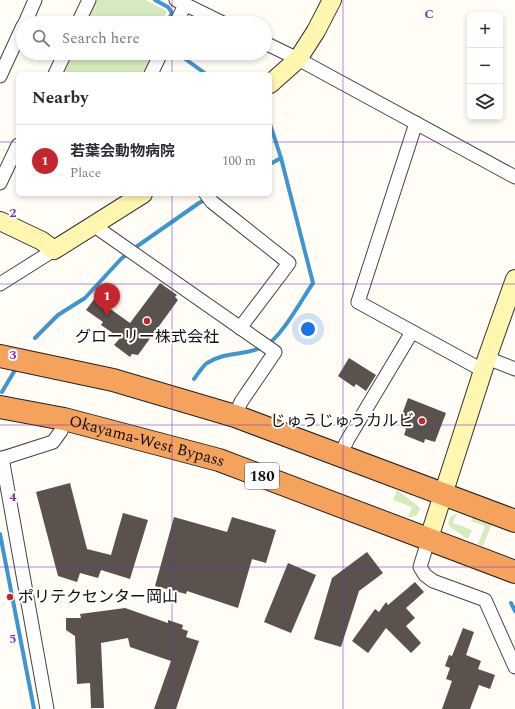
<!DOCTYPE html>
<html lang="en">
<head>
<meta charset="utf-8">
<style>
  body { margin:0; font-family:Spectral,"Noto Sans JP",serif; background:#f2f2f3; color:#2b2b33 }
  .controls { position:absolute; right:12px; top:12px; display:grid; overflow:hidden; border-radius:6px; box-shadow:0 2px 6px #0003 }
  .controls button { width:36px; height:36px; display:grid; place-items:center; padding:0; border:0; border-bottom:1px solid #e1e1e2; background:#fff; color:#2b2b33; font:20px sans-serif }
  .you { position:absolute; left:308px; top:329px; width:14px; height:14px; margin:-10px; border:3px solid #fff; border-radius:50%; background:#1a73e8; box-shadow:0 0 0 6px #1a73e833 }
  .badge { display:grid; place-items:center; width:26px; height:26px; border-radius:50%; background:#c4262e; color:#fff; font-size:13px; font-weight:700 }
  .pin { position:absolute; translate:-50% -33px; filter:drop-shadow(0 1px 2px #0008) }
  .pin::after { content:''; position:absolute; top:21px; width:14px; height:12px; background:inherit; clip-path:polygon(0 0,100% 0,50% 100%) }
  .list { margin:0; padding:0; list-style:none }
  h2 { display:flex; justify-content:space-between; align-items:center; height:52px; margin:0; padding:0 16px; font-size:17px }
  h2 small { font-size:13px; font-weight:400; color:#7c7c81 }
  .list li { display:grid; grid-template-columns:26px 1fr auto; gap:12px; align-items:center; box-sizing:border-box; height:72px; padding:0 16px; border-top:1px solid #e1e1e2 }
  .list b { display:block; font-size:15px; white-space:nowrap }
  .list p { margin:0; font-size:13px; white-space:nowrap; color:#7c7c81 }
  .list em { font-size:13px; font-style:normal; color:#7c7c81 }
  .icon { flex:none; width:22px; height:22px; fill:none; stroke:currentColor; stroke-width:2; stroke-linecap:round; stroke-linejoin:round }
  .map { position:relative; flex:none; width:515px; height:709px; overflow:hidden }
  .search { position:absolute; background:#fff; box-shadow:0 2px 6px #0003; left:16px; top:16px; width:256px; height:44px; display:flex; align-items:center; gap:10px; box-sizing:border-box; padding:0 14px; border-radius:22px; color:#7c7c81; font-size:15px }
  .panel { position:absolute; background:#fff; box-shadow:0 2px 6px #0003; left:16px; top:72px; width:256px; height:124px; border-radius:6px }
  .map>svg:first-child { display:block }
</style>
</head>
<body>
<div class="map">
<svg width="515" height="709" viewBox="0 0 515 709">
  <rect width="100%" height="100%" fill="#fffdf5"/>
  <!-- green -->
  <g fill="#d5ebbd">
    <polygon points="96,0 145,0 167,11 161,23 86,23"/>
    <polygon points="72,53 156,53 146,74 63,74"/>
    <polygon points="397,490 418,506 420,509 417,515 408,518 412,507 393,500"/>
    <polygon points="457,513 453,523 472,530 468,539 450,527 448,523 450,517"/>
    <polygon points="474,514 493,521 483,546 478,544 485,526 471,521"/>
  </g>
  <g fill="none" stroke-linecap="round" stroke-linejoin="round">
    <!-- stream -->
    <g stroke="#3f96cf" stroke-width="4">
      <polyline points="155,0 168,7 172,13 167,23"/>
      <polyline points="177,53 206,74"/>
      <polyline points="270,164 281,158"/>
      <polyline points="35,338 58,315 85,298 121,259 136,247 199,203 216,194"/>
      <path d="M194,379C198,374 202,367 207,363C225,351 247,356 265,346C281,338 302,299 313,283L281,158L270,124"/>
      <polyline points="2,392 15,370"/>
      <polyline points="0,534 34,709"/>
      <polyline points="511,603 515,611"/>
    </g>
  </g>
  <!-- building -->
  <g fill="#5a524d">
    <polygon points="160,283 177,295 175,297 178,300 138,355 132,354 130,357 114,345 120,338 101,325 103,322 86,310 95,298 130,323"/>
    <polygon points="349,358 376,375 366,391 356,384 354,387 338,376"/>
    <polygon points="408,398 446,413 435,442 425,439 424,443 404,435 406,429 402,427 404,422 400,420"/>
    <polygon points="70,483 87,549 111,555 123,513 148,520 130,579 101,570 98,578 80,573 77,582 58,576 36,492"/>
    <polygon points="174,517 227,532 232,517 276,530 266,563 252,559 238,608 187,591 186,594 155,586"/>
    <polygon points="367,552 383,573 359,591 341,647 314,639 332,578"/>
    <polygon points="288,563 316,575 291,633 264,622"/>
    <polygon points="415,582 424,592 406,608 415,618 406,626 421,643 411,653 386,628 368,653 352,641 375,609 379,612 386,602 388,605"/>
    <polygon points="125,608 168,623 168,620 183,625 182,629 188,631 186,637 199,641 176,709 154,709 171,661 130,647 128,638 101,643 104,708 91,708 90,683 77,684 75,636 66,630 66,618 81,618 80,614"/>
    <polygon points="463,628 474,632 466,655 481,661 478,669 495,675 490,689 479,685 470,709 442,709 452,681 446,679 450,668 445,666 449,655 452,656"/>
  </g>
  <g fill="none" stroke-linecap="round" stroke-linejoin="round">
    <defs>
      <g id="street">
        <polyline points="176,0 223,23"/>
        <polyline points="25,23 35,0"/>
        <polyline points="78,23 89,0"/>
        <polyline points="176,23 185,5"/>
        <polyline points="265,43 298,59 515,177"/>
        <polyline points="55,74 65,53"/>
        <polyline points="151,74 161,53"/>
        <polyline points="0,76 23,26"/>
        <polyline points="416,123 358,302 484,371"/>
        <polyline points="0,183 18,145"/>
        <polyline points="206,194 212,202 289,263 240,328"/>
        <polyline points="93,225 275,352 241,402 235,416"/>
        <polyline points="0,284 54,250"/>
        <polyline points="487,358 515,369"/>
        <polyline points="340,455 348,439 412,332"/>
        <polyline points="2,458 47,709"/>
        <polyline points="0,459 53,442 61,431 64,419"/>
        <polyline points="429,538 420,567 425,575 433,581 485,600 515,667"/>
      </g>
      <g id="secondary">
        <polyline points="270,84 298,59 316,31 332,0"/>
        <polyline points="0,221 42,241 54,250 143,194"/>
        <polyline points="429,538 487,358 515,279"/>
      </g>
      <g id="highway">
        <polyline points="0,356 113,380 235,416 515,521"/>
        <path id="s1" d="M0,407L64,419L219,460L515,572"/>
      </g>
    </defs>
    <!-- street casing -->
    <use href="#street" stroke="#444" stroke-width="15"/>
    <!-- secondary casing -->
    <use href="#secondary" stroke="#333" stroke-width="20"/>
    <!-- highway casing -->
    <use href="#highway" stroke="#222" stroke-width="24"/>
    <!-- street -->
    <use href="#street" stroke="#fff" stroke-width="13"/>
    <!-- secondary -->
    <use href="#secondary" stroke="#fff6b0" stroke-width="18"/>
    <!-- highway -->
    <use href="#highway" stroke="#f5a25d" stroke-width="22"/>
  </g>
  <!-- grid -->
  <path fill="none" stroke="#7b2cbf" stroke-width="1" stroke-opacity="0.55" d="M172,0V23M343,0V709M172,53V74M0,142H18M270,142H515M172,194V709M0,284H515M0,425H515M0,567H515"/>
  <!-- markers -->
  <g fill="#c4262e" stroke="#fff" stroke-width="1.5">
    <circle cx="147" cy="321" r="4"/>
    <circle cx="422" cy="421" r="4"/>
    <circle cx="10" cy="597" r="4"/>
  </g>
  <g text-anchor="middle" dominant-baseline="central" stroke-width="4" stroke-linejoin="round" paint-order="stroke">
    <!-- shield labels -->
    <rect fill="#fff" stroke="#585858" stroke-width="1" x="245" y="463" width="34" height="26" rx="3"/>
    <g font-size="15" font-weight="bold" fill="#111">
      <text x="262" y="476">180</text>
    </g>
    <!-- poi labels -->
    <g font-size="16" fill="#111" stroke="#fff">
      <text x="147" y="337">グローリー株式会社</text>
      <text x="414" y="421" text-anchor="end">じゅうじゅうカルビ</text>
      <text x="18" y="597" text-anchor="start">ポリテクセンター岡山</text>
    </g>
    <!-- street labels -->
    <g font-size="16" fill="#111" stroke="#fff">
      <text stroke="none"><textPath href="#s1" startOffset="151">Okayama-West Bypass</textPath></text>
    </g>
  </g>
  <g font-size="13" text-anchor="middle" font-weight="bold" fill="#7b2cbf" stroke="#fff" stroke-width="4" stroke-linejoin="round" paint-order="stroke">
    <text x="429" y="18">C</text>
    <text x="13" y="217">2</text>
    <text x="13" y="359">3</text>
    <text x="13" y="501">4</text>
    <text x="13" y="643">5</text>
  </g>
</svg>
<div class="controls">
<button>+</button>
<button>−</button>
<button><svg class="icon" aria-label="layers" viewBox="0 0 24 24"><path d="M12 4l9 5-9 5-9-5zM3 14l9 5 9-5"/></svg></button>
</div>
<div class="you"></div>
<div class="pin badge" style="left:107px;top:316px">1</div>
<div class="search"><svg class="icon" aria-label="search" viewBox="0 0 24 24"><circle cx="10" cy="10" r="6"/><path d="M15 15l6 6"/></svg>Search here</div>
<section class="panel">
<h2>Nearby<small></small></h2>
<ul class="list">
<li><span class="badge">1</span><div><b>若葉会動物病院</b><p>Place</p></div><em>100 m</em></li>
</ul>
</section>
</div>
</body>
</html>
